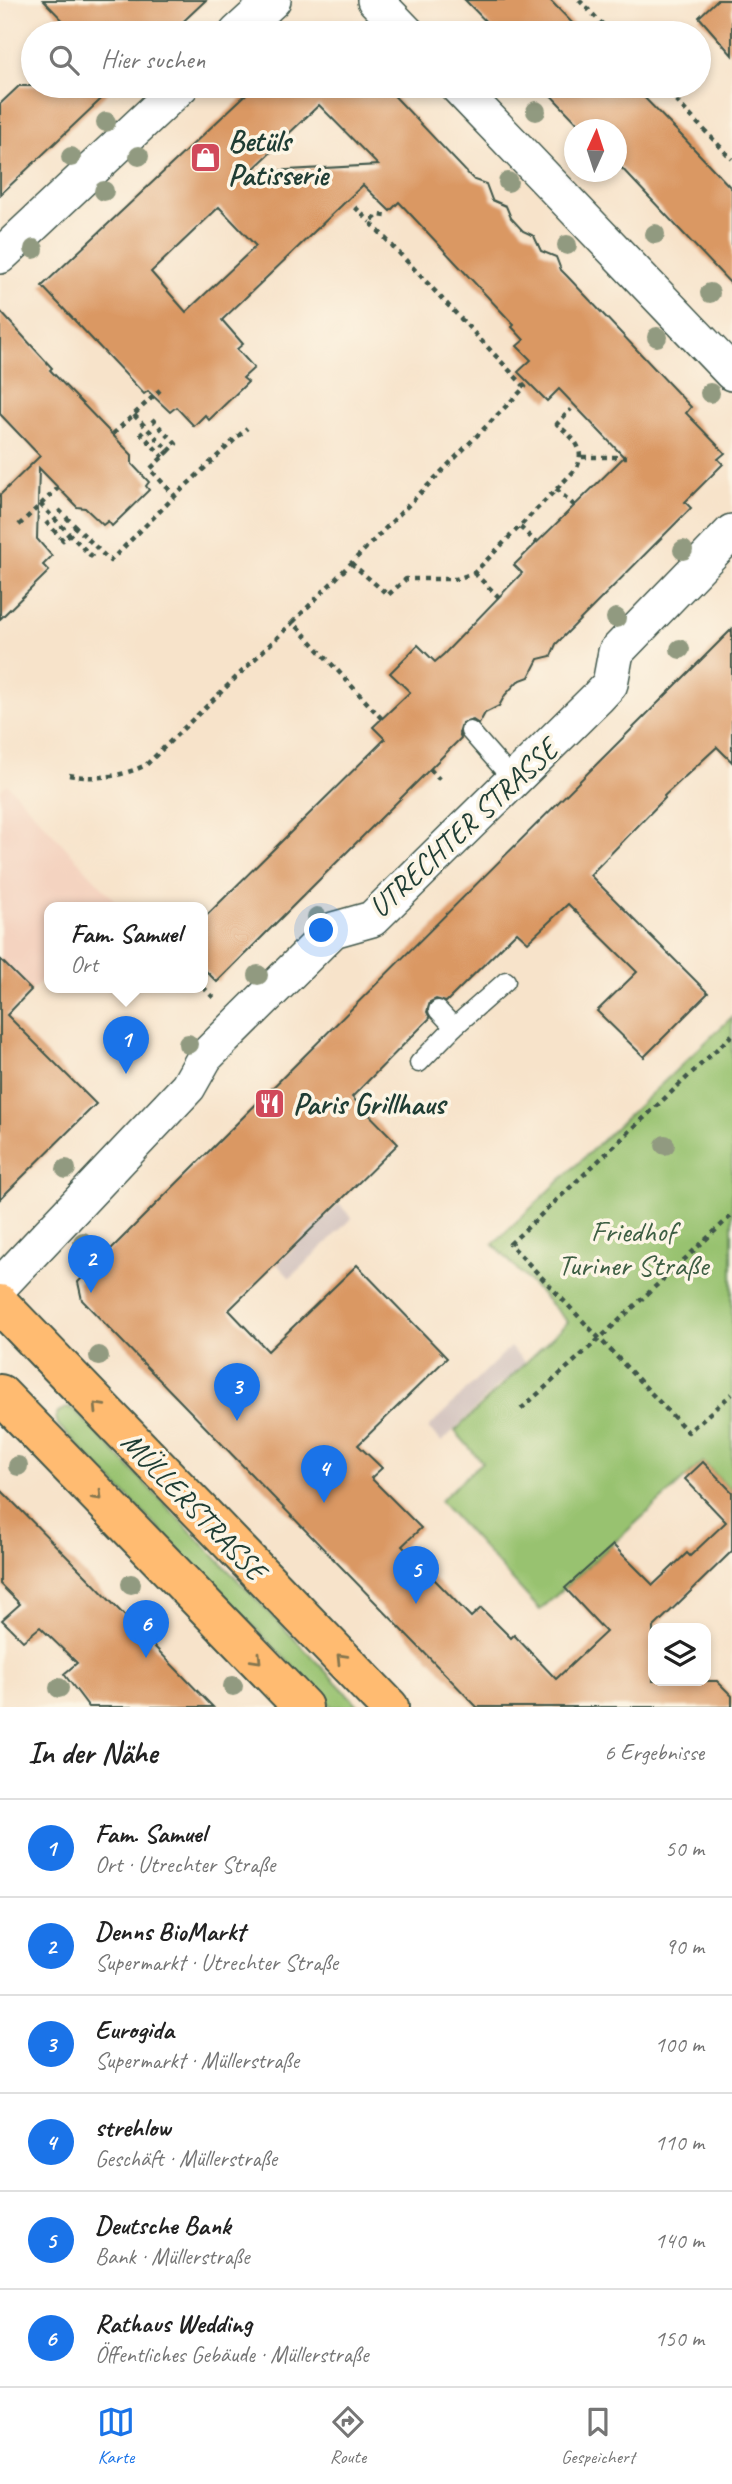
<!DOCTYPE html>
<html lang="de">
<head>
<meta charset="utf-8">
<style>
  body { margin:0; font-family:Caveat,sans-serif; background:#f2f2f2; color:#222 }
  .controls { position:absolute; right:21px; bottom:21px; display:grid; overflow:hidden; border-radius:14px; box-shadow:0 4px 10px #0003 }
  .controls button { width:63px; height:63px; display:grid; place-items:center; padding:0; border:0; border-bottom:2px solid #e0e0e0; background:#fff; color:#222; font:35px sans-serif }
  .compass { position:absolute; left:564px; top:119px; width:63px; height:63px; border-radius:50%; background:#fff; box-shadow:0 4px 10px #0003; rotate:3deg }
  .you { position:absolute; left:322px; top:931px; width:24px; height:24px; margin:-18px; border:5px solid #fff; border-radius:50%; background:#1a73e8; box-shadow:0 0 0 10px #1a73e833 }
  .badge { display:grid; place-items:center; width:46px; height:46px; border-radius:50%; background:#1a73e8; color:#fff; font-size:23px; font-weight:700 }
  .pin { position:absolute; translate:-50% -58px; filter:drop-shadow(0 2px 4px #0008) }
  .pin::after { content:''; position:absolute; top:37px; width:24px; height:21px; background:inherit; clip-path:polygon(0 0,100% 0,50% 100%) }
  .popup { position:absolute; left:44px; top:902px; width:164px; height:91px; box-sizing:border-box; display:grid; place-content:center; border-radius:14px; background:#fff; filter:drop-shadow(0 2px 5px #0005); font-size:23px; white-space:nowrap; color:#767676 }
  .popup b { font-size:26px; color:#222 }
  .popup::after { content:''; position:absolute; left:50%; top:100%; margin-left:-14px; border:14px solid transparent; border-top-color:#fff }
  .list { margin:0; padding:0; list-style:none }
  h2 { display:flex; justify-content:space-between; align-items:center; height:91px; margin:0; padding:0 28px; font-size:30px }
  h2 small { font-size:23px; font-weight:400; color:#767676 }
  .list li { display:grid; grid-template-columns:46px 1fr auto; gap:21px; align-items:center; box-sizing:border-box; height:98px; padding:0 28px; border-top:2px solid #e0e0e0 }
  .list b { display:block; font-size:26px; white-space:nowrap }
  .list p { margin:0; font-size:23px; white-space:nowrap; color:#767676 }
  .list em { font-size:23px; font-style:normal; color:#767676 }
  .icon { flex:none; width:38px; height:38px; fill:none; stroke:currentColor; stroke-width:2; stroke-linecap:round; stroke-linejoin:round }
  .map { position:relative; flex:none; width:732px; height:1707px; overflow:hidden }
  .search { position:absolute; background:#fff; box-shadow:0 4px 10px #0003; left:21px; right:21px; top:21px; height:77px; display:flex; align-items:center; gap:18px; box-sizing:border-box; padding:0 24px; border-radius:38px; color:#767676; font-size:26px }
  .sheet { height:679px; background:#fff }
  nav { display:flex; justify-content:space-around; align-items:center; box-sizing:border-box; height:98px; border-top:2px solid #e0e0e0; background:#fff; font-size:19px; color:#767676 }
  nav a { display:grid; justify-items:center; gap:4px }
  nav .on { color:#1a73e8 }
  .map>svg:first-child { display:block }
</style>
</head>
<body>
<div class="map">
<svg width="732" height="1707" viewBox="0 0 732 1707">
  <rect width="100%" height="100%" fill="#fcf5e5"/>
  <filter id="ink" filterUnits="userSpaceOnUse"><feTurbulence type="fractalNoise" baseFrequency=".0143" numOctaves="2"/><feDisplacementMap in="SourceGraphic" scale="14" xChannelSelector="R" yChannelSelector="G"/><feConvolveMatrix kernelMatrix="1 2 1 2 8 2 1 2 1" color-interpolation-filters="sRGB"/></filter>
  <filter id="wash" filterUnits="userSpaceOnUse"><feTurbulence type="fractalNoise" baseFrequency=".00686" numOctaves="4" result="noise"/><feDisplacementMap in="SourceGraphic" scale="28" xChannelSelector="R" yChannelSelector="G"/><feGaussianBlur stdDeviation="1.57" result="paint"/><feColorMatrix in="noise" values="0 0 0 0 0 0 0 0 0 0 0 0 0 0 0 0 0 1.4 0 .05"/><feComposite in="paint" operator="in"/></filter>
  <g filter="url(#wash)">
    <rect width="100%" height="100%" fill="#f7e3ca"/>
    <!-- built -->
    <polygon fill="#f4d3c0" points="7,784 118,904 114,908 49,908 49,973 7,1015 96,1104 0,1199 0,791"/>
    <!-- industrial -->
    <g fill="#d0c0bc">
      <polygon points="339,1204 352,1218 290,1278 277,1264"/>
      <polygon points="510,1347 526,1363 505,1384 502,1382 442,1442 428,1428"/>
    </g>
    <!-- green -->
    <g fill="#98c26f" stroke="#5c8052" stroke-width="2">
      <polygon points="732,1017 732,1492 703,1462 540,1610 440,1501 482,1462 455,1431 568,1322 493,1244"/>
      <polygon points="68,1407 74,1410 360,1707 332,1707 58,1425 56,1417 58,1412"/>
    </g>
    <g id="blocks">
      <!-- building -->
      <g fill="#da9864" fill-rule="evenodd">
        <polygon points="43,0 206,0 171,33 75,33"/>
        <polygon points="465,0 550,0 582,33 497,33"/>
        <polygon points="717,0 732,0 732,55 699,17"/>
        <polygon points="19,86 115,86 0,195 0,104"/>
        <path d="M255,86H385L474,180L486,184L492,200L506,206L511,218L523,231L534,236L541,251L556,257L561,270L567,276L691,407L686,413L725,453L718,459L723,464L685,502L691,508L556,644L551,656L538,659L529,677L518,681L505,695L499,706L485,713L479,724L473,720L462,723L459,733L461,738L217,982L203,968V919L385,739L373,727L410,692L390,673L418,645L435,662L444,654L522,573L514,565L624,457L559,389L547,401L518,372L531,360L517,346L524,340L512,327L514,325L399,202L390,211L363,185L222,320L243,344L237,349L254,368L243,378L248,382L209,420L205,415L194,426L176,407L170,412L148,391L144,394L42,286ZM319,105L378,165L250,172L282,142L281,141ZM219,207L256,246L186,312L151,272Z"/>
        <polygon points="542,86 633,86 679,133 732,189 732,285 617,163 617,130 584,130"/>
        <polygon points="0,311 52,368 50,370 132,455 132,464 149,482 146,486 149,490 112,526 108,521 103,525 85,508 77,507 39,468 37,539 52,556 43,565 49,571 0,619 0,495 40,456 0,414"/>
        <polygon points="732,629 732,762 717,747 664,796 665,798 590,875 708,993 644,1057 597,1011 637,972 568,904 528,942 517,932 446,1002 436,999 430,1002 427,1012 430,1018 352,1097 398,1144 229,1310 268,1351 357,1265 447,1358 358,1445 382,1468 371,1478 421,1528 402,1546 471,1617 481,1608 511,1638 514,1635 556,1679 606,1632 565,1588 613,1545 653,1585 687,1553 690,1556 726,1522 685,1479 703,1462 732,1492 732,1551 653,1628 653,1681 717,1681 732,1696 732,1707 477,1707 82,1300 78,1282"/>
        <polygon points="0,959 31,990 7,1015 96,1104 0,1199"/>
        <polygon points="0,1489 89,1579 213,1707 89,1707 64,1674 77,1663 40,1627 23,1641 2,1620 20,1604 0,1584"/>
      </g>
    </g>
  </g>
  <g filter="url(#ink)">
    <use href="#blocks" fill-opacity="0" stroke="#3f564a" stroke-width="2"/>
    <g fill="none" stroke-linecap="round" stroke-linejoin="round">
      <defs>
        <g id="service">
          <polyline points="470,731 514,781"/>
          <polyline points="438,1010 454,1027 506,981"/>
          <polyline points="419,1063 454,1027"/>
        </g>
        <g id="minor">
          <polyline points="375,0 407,33"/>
          <polyline points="237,33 273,0"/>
          <polyline points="457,86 732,373"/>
          <polyline points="0,256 181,86"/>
          <polyline points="0,1286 188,1087 205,1057 333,930 372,919 597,698 610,684 616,652 732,532"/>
        </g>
        <g id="primary">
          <polyline points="0,1304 389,1707"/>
          <polyline points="0,1394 303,1707"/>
        </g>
      </defs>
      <!-- service casing -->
      <use href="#service" stroke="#3f564a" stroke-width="21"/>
      <!-- minor casing -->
      <use href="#minor" stroke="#3f564a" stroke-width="38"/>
      <!-- primary casing -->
      <use href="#primary" stroke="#3f564a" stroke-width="42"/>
      <!-- path -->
      <g stroke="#3f564a" stroke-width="4.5" stroke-dasharray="5 5" stroke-linecap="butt">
        <polyline points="579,0 611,33"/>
        <polyline points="662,86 732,159"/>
        <polyline points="355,207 370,222"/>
        <polyline points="134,415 169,451 150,469 175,496 247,428"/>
        <polyline points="152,419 176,444 169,451"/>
        <polyline points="140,432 163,457"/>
        <polyline points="113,434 160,390"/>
        <polyline points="582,457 630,457"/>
        <polyline points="556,489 575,506"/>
        <polyline points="40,504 95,560"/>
        <polyline points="59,510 76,527"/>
        <polyline points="46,522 63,540 76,527 110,561 175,496"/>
        <polyline points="19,525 58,488"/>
        <polyline points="520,527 537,543"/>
        <path d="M351,563L388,595L406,579H456L474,573L577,468C586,446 572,438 557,424L571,409"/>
        <polyline points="474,573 502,600"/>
        <polyline points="293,622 525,387 370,222 378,215 386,216"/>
        <polyline points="430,769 439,779"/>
        <path d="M69,775C97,780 120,777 146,765L293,622L382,719"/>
        <polyline points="203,987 215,999"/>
        <polyline points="732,1035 510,1244 688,1432 732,1394"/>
        <polyline points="521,1409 599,1339 732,1215"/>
      </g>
      <!-- service -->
      <use href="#service" stroke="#fff" stroke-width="18"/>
      <!-- minor -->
      <use href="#minor" stroke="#fff" stroke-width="35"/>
      <!-- primary -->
      <use href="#primary" stroke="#ffbb71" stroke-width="38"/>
    </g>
    <!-- trees -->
    <g fill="#919a80">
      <circle cx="536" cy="111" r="10"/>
      <circle cx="106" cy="122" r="10"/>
      <circle cx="139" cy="156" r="10"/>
      <circle cx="71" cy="157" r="10"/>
      <circle cx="508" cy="182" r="10"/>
      <circle cx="104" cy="191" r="10"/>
      <circle cx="655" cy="234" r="10"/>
      <circle cx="567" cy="245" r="10"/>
      <circle cx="34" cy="249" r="10"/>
      <circle cx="710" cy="293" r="10"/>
      <circle cx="657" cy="337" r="10"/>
      <circle cx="710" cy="393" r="10"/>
      <circle cx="683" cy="550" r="10"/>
      <circle cx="616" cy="618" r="10"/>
      <circle cx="680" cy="649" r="10"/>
      <circle cx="317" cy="917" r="10"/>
      <circle cx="258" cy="975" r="10"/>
      <circle cx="188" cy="1044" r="10"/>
      <circle cx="665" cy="1145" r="10"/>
      <circle cx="66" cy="1169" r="10"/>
      <circle cx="83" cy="1242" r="10"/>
      <circle cx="99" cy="1356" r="10"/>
      <circle cx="18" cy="1466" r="10"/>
      <circle cx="131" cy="1584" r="10"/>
      <circle cx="233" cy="1686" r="10"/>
      <circle cx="59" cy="1688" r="10"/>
    </g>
    <!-- one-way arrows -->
    <defs><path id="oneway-chevron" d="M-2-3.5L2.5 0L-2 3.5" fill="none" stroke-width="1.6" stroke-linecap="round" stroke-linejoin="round" transform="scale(1.75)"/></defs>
    <g stroke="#84764f">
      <use href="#oneway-chevron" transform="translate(98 1407) rotate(-134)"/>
      <use href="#oneway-chevron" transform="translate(98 1496) rotate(46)"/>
      <use href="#oneway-chevron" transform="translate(341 1658) rotate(-134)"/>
      <use href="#oneway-chevron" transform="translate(257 1659) rotate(46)"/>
    </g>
  </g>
  <!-- icons -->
  <defs>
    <symbol id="shop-square" viewBox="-11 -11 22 22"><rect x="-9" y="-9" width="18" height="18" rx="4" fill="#d1495b" stroke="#fcf5e5"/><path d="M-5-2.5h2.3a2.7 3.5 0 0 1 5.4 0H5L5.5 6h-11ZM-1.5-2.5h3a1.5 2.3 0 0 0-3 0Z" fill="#fff"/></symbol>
    <symbol id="restaurant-square" viewBox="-11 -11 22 22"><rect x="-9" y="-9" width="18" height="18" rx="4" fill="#d1495b" stroke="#fcf5e5"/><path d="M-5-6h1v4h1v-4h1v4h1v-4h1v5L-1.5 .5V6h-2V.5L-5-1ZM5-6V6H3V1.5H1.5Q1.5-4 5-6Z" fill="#fff"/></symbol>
  </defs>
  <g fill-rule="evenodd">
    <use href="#shop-square" x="188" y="140" width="35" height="35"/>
    <use href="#restaurant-square" x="252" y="1086" width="35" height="35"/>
  </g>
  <g text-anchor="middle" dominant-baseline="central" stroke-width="7" stroke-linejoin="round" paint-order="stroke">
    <!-- poi labels -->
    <g font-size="30" font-weight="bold" fill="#1f3d34" stroke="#fcf5e5" text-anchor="start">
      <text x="228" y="141">Betüls<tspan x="228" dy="34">Patisserie</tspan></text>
      <text x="293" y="1104">Paris Grillhaus</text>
    </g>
    <!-- street labels -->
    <g font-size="30" fill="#1f3d34" stroke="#fcf5e5">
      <text transform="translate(463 828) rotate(-43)">UTRECHTER STRASSE</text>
      <text transform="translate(194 1506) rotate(46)">MÜLLERSTRASSE</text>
    </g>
    <!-- park labels -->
    <g font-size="30" fill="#3d5e43" stroke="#fcf5e5">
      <text x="633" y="1231">Friedhof<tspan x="633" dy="34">Turiner Straße</tspan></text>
    </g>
  </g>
</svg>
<div class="controls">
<button><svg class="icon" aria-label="layers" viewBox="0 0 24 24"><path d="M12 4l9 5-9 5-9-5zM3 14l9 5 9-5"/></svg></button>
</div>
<svg class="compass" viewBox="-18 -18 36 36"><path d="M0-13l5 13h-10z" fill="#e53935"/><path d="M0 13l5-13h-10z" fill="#767676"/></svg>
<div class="you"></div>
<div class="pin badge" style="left:126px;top:1074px">1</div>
<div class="popup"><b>Fam. Samuel</b>Ort</div>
<div class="pin badge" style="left:91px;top:1293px">2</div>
<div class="pin badge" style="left:237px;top:1421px">3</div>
<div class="pin badge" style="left:324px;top:1503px">4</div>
<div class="pin badge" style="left:416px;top:1604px">5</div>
<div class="pin badge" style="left:146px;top:1658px">6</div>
<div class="search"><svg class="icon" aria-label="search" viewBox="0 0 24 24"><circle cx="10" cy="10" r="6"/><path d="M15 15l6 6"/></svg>Hier suchen</div>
</div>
<section class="sheet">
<h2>In der Nähe<small>6 Ergebnisse</small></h2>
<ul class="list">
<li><span class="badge">1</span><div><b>Fam. Samuel</b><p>Ort · Utrechter Straße</p></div><em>50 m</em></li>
<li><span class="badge">2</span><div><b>Denns BioMarkt</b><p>Supermarkt · Utrechter Straße</p></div><em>90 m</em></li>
<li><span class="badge">3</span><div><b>Eurogida</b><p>Supermarkt · Müllerstraße</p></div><em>100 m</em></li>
<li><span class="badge">4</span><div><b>strehlow</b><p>Geschäft · Müllerstraße</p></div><em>110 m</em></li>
<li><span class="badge">5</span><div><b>Deutsche Bank</b><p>Bank · Müllerstraße</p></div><em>140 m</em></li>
<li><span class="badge">6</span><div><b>Rathaus Wedding</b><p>Öffentliches Gebäude · Müllerstraße</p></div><em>150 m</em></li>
</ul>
</section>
<nav>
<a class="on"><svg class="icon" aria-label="map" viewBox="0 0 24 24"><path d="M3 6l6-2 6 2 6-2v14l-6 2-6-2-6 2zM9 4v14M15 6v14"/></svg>Karte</a>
<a><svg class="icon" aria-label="directions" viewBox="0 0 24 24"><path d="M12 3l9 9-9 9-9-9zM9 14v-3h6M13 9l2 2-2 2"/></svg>Route</a>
<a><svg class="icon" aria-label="saved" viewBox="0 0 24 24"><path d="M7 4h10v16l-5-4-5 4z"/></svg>Gespeichert</a>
</nav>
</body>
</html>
